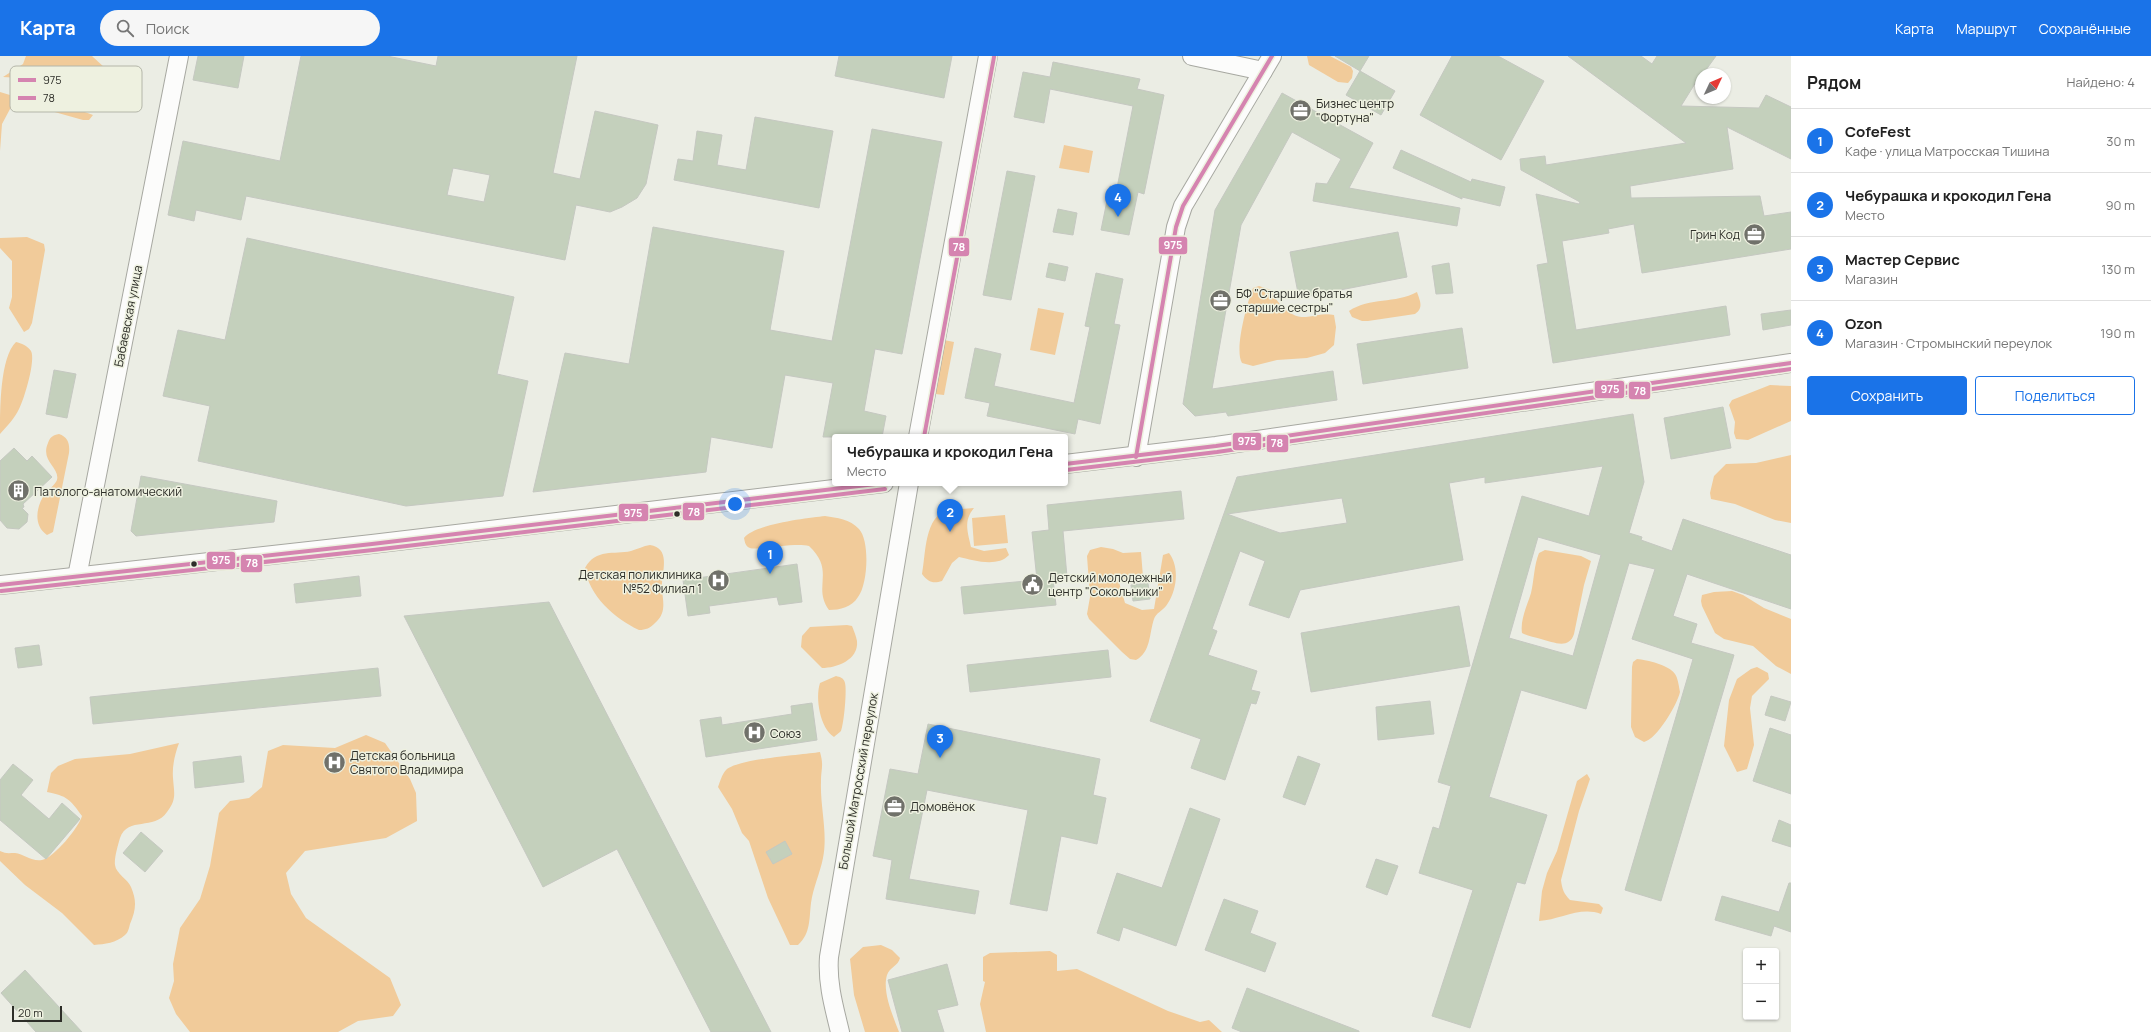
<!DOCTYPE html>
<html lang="ru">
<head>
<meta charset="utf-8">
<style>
  body { margin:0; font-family:Manrope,sans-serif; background:#f6f6f6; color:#222 }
  .controls { position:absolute; right:12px; bottom:12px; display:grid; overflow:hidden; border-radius:4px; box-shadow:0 1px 3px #0004 }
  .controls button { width:36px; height:36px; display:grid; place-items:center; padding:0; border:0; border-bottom:1px solid #e0e0e0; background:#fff; color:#222; font:20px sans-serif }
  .compass { position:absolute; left:1695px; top:12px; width:36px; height:36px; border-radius:50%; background:#fff; box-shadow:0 1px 3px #0004; rotate:46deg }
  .scale { position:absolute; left:12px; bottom:10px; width:50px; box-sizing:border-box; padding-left:4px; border:2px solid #2d2e28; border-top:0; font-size:11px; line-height:14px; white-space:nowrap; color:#2d2e28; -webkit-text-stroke:3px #eef1e0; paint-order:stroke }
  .you { position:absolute; left:735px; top:448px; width:14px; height:14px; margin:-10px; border:3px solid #fff; border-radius:50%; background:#1a73e8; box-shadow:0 0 0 6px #1a73e833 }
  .badge { display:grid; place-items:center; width:26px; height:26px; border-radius:50%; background:#1a73e8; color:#fff; font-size:13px; font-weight:700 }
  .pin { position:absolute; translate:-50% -33px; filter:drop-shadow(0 1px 2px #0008) }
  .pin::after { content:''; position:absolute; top:21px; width:14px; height:12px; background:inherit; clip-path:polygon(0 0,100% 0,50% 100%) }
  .popup { position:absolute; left:832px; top:378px; width:236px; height:52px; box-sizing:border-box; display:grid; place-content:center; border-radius:4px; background:#fff; filter:drop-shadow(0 1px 3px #0005); font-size:13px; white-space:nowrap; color:#767676 }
  .popup b { font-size:15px; color:#222 }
  .popup::after { content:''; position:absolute; left:50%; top:100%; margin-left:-8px; border:8px solid transparent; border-top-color:#fff }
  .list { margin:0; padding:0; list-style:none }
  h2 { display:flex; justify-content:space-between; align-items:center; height:52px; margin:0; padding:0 16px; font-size:17px }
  h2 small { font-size:13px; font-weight:400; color:#767676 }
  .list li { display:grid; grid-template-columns:26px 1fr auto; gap:12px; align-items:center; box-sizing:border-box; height:64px; padding:0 16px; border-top:1px solid #e0e0e0 }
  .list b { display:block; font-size:15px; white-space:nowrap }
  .list p { margin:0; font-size:13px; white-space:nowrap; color:#767676 }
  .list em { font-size:13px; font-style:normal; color:#767676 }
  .actions { display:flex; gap:8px; padding:12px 16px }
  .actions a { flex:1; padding:9px 0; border:1px solid #1a73e8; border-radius:4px; text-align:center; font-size:14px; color:#1a73e8 }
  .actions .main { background:#1a73e8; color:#fff }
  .icon { flex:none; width:22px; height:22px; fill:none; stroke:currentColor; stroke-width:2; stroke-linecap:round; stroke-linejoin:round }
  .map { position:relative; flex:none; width:1791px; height:976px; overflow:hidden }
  header { display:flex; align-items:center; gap:24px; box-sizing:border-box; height:56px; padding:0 20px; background:#1a73e8; color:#fff }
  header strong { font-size:19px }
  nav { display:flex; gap:22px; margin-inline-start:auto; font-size:14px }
  .search { width:280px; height:36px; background:#f6f6f6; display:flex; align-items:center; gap:10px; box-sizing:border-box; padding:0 14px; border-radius:22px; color:#767676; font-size:15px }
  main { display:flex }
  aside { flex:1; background:#fff }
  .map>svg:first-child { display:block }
</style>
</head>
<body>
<header>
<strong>Карта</strong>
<div class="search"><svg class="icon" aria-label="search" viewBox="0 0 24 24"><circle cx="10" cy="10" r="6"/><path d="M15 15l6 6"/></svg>Поиск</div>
<nav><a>Карта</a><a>Маршрут</a><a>Сохранённые</a></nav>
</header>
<main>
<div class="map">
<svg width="1791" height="976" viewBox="0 0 1791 976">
  <rect width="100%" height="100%" fill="#ebede4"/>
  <!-- green -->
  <g fill="#f1cb9a">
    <path d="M26,0H92C101,9 121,22 109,35C73,33 39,22 3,21L23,8Z"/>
    <polygon points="1307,0 1330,0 1351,11 1353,15 1352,22 1348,27 1338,26 1309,9"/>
    <path d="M0,36C31,47 62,46 93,59L89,64H83L26,48L15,49L10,53L2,68L0,95Z"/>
    <polygon points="1064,89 1093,95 1089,117 1059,112"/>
    <polygon points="27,181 44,188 45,194 32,267 29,273 24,276 9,252 12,241 12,205 0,192 0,182"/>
    <path d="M1259,230L1271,234C1277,247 1289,262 1306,261C1316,260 1324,257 1334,259L1336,271L1334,289L1325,297L1307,302L1277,304L1253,310L1242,307C1234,294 1247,247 1253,232Z"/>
    <path d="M1417,236C1420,245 1424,252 1415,258L1368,265H1362L1352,261L1349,255C1370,241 1395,248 1417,236Z"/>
    <polygon points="1038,252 1064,257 1055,299 1030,294"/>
    <polygon points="944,284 954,286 944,339 935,338"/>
    <path d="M16,286C21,287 28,290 31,295C36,304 24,344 19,353C15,362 7,370 0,378C0,353 0,301 16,286Z"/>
    <polygon points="1770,329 1791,330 1791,365 1748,384 1736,383 1734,377 1735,366 1729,349 1732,344"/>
    <path d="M59,378C68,381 70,388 69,397L53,476L47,479C33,470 36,450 45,438C49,433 55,429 57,424C60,411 40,405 48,387C50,381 53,379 59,378Z"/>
    <polygon points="1791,399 1791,467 1775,464 1735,448 1711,443 1710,437 1714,420 1726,408 1756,407"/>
    <path d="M974,452C963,465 968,476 971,491L984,495L1006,492L1009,499C997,512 973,504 959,501L952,507L942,525C933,528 928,526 922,518C926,498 924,459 949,454C957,453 966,453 974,452Z"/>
    <polygon points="1005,459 1008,487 974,490 972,462"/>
    <path d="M825,460C837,462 850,463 859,473C870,485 868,528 858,541C852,551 840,554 829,554C812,531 836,515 809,490C794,486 756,495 750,492C745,490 745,486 744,482C755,468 807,462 825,460Z"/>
    <path d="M650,489C670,492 663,513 662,527C661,542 669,555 655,567C650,572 646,574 639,574C614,562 589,540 585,512C596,492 614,499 631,495C638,493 643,490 650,489Z"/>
    <path d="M1101,491L1113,493L1123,497L1141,496L1143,521L1118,523L1125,547L1142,554L1154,553L1163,499L1169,497C1180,511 1177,536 1166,550C1162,555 1156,557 1154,563C1149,578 1151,596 1136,604L1130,603L1122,596L1089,563L1087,558L1090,541L1087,500L1090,494Z"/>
    <path d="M1545,494L1581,500L1591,505L1584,529L1574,578C1569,594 1553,586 1541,583C1534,581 1528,580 1522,577C1520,564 1527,550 1531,537C1534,524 1534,509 1539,497Z"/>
    <polygon points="1732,535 1743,539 1764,552 1791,563 1791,618 1776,610 1753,590 1724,583 1715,577 1702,550 1701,545 1702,539 1714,536"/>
    <path d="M847,569L852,570C854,575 856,580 857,585C859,604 836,612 822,612L801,591L802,580L810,571Z"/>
    <path d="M1637,603C1647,604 1669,609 1675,618C1678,622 1679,631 1680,636C1677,649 1657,683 1644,686L1635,681L1631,671L1632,611L1633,606Z"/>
    <polygon points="1757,611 1768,617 1769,623 1752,640 1750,652 1754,689 1747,713 1737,716 1724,690 1729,644 1737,623 1751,613"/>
    <path d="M836,620C840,621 844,622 845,627C847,635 844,667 841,675C839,677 836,679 834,681C820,672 815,642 820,627Z"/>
    <polygon points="366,679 385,687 410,723 416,737 417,765 386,782 305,795 286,817 291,838 306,862 390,922 401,949 393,960 358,965 338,976 190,976 176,958 169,942 174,925 173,908 180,872 200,843 210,810 219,757 230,745 249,742 262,731 268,695 283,689 335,692"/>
    <path d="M179,687C175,698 172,710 173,722C174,737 177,743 167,756C154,775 128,760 120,782C118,789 114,802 115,809C116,818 128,823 131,831C137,845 136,854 130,868C129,872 128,877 125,879C116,887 105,888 94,889L62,857L25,829L0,805V795C6,798 9,797 15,797C24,798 32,806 42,804C54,802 79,771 82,760C70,743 67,740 47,736L51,717L58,710L75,703L130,698Z"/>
    <path d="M820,696C824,710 821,712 821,726C820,751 828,777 823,802C820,817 813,832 811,847C809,863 811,877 798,889H790L768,842L749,785L742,777L732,753L718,731C720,726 722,718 726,714C736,703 802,699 820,696Z"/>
    <path d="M1587,718L1590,723L1579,755L1561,824C1562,833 1564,838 1570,844L1599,848L1603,852L1601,858C1580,850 1560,864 1539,865L1542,835L1547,817L1557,795L1577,725Z"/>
    <path d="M881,889L892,894L900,902C898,910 890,911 887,919C882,936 893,960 899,976H865L854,939L850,903L863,891Z"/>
    <polygon points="1050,895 1057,899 1057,915 1077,913 1168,955 1200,966 1209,964 1222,976 986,976 980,948 985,926 983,925 983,901 990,897"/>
  </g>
  <!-- building -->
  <g fill="#c4d0bc" stroke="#c5c8c1" fill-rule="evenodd">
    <polygon points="198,0 244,0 238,32 193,24"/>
    <path d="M301,0H387L436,10L438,0H577L553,117L580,123L595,55L658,69L646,128L637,142L622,151L610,156L576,149L565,204L246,140L241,164L196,154L194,165L168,159L183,85L280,105ZM453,112L490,119L484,146L447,139Z"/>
    <polygon points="839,0 952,0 944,42 835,20"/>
    <polygon points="1335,0 1369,0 1360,15"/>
    <polygon points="1452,0 1498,0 1544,25 1501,104 1420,59"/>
    <polygon points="1568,0 1641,0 1652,8 1657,0 1716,0 1703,18 1701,18 1681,50 1759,52 1766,39 1791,51 1791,103 1727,71 1733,113 1630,130 1631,142 1760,140 1764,160 1791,156 1791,193 1642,217 1634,168 1608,173 1609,177 1562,185 1576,274 1726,250 1730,279 1553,307 1537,209 1548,207 1536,138 1579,148 1580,146 1521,114 1520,103 1545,100 1546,109 1686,87"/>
    <polygon points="1053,6 1140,23 1137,33 1164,39 1144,138 1138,136 1129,179 1101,174 1110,130 1117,132 1133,50 1050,33 1044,67 1014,61 1023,16 1050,21"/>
    <polygon points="1360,15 1395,35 1381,59 1346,39"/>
    <polygon points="1282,37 1373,87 1349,132 1460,152 1457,170 1313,145 1316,127 1327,128 1341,103 1292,76 1241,169 1212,333 1333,315 1337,344 1228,360 1226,356 1195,360 1183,348 1215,154"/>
    <polygon points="755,61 833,75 819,152 674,124 678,103 693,105 697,75 722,79 717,109 746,114"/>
    <polygon points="872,73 942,86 902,298 875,293 864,355 886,360 882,381 823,381 833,327 785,319 772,392 711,381 706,416 533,436 565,297 629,308 653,171 784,195 770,274 832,285"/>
    <polygon points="1401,94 1471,126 1472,123 1505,131 1500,150 1462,141 1462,143 1393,112"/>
    <polygon points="1007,115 1035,120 1011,244 983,239"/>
    <polygon points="1058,153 1077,157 1073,179 1053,176"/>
    <polygon points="1398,176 1407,221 1299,242 1290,196"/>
    <polygon points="247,182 514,241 497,318 528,325 503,440 406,450 198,405 210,350 163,340 178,274 225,284"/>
    <polygon points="1049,207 1068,211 1065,225 1046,221"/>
    <polygon points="1449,207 1453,237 1436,238 1432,210"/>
    <polygon points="1096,217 1123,223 1114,268 1120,269 1100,368 1078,363 1075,378 987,360 990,347 965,342 975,292 1001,298 994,330 1074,347 1090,271 1085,270"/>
    <polygon points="1791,254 1791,269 1763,274 1761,258"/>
    <polygon points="1462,272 1468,312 1363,328 1357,288"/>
    <polygon points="54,314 76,318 67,362 46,358"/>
    <polygon points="1723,351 1731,392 1671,403 1664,362"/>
    <path d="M1633,358L1644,426L1629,477L1642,481L1641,484L1672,495L1683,463L1791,499V553L1687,518L1673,560L1697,568L1691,587L1734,599L1661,845L1625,834L1693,603L1632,583L1655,513L1629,507L1586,653L1521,634L1489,741L1547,759L1525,828L1517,826L1470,972L1432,960L1473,834L1419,817L1433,771L1439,773L1451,730L1438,726L1522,440L1589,460L1603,410L1485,427V421L1449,427L1463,504L1300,534L1289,562L1249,549L1265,505L1240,495L1212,573L1217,575L1208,599L1257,615L1251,634L1260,636L1256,648L1251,647L1225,724L1191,712L1201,683L1150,665L1237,421ZM1342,442L1347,467L1280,477L1227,458ZM1538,481L1601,499L1573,600L1509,582Z"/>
    <polygon points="14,392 27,405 32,400 52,421 23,448 24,451 22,452 28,458 27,466 19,473 7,472 0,464 0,405"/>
    <polygon points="141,420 277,445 274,466 136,480 131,475"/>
    <polygon points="1181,435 1184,463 1063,475 1067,521 1053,523 1056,549 964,558 961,531 1037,524 1032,476 1049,474 1047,449"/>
    <polygon points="797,508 802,546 779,549 777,541 709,550 710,557 688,560 683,524"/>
    <polygon points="359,520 361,540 296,547 294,528"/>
    <polygon points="1148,527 1150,543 1133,545 1131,529"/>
    <polygon points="549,546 771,976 711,976 617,793 543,831 404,560"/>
    <polygon points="1459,550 1470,610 1311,636 1301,577"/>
    <polygon points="39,589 42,609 18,612 15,592"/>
    <polygon points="1108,594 1111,621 970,636 967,609"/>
    <polygon points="378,612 381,640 93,668 90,641"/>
    <polygon points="1771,640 1791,646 1785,665 1765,659"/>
    <polygon points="1430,645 1434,678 1378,684 1376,651"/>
    <polygon points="812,647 817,684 706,701 700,664 721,661 722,669 792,658 791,650"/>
    <polygon points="928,668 1100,703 1093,739 1106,742 1097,788 1061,780 1047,855 1010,848 1028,754 927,734 909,823 979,835 975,858 886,843 892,804 873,800 890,713 918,718"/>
    <polygon points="1770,672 1791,679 1791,738 1753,725"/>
    <polygon points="241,700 244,726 195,732 193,706"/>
    <polygon points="1298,700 1320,708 1305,749 1283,741"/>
    <polygon points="13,708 33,724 21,739 49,763 62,747 80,763 46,803 0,764 0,724"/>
    <polygon points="1190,752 1220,763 1176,890 1123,871 1119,885 1097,877 1117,817 1162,832"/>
    <polygon points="1779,764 1791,769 1791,791 1772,785"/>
    <polygon points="141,776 163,795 145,816 123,797"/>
    <polygon points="785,785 792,798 773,808 766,796"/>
    <polygon points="1376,803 1398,810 1387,839 1366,831"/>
    <polygon points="1789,827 1791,827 1791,876 1774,870 1771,880 1715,864 1722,840 1779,856"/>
    <polygon points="1224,843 1258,855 1250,877 1276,887 1265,916 1205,894"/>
    <polygon points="947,908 958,949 937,954 944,976 902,976 888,924"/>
    <polygon points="25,914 82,976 36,976 1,937"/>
    <polygon points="1247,932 1359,975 1359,976 1242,976 1232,972"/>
  </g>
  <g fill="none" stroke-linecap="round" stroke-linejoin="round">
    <defs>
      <g id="minor">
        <polyline points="1192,0 1263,15"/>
        <polyline points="918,381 988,0"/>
        <polyline points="1136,401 1176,171 1183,150 1272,0"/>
        <polyline points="1065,408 1216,390 1791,307"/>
        <polyline points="77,521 179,0"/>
        <polyline points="0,529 372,488 884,427"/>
        <path d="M840,976C834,951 827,927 829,901L909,427"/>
      </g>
    </defs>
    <!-- minor casing -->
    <use href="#minor" stroke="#a7a8a1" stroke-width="20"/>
    <!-- minor -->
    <use href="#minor" stroke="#fcfcfb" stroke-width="18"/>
    <defs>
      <g id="bus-1">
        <polyline points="1136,401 1176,171 1183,150 1272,0"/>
        <polyline points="1065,408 1216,390 1791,307"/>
        <polyline points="0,529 372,488 884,427"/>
      </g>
      <g id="bus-2">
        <polyline points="924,381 994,1"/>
        <polyline points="1066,414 1217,396 1791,313"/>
        <polyline points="1,535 373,494 885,433"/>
      </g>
    </defs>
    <!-- bus-1 casing -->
    <use href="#bus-1" stroke="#eef1e0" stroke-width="7"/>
    <!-- bus-2 casing -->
    <use href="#bus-2" stroke="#eef1e0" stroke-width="7"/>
    <!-- bus-1 -->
    <use href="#bus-1" stroke="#d584b0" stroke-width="4"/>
    <!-- bus-2 -->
    <use href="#bus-2" stroke="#d584b0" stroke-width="4"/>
  </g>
  <!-- icons -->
  <defs>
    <symbol id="office-disc" viewBox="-11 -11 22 22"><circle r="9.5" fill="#70716a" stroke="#eef1e0"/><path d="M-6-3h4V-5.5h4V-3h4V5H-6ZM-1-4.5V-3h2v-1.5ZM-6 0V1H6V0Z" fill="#fff"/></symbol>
    <symbol id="building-disc" viewBox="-11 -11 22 22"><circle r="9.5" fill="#70716a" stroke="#eef1e0"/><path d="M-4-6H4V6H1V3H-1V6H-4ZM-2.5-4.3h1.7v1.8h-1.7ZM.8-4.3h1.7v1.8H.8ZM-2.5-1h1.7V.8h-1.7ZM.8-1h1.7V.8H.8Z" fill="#fff"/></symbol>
    <symbol id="hospital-disc" viewBox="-11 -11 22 22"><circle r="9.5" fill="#70716a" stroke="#eef1e0"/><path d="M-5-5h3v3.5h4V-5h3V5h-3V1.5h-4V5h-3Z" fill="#fff"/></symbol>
    <symbol id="civic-disc" viewBox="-11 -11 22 22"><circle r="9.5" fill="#70716a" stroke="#eef1e0"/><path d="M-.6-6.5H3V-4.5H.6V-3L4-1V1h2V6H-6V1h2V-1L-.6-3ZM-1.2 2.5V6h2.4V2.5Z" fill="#fff"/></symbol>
  </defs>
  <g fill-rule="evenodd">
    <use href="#office-disc" x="1288" y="42" width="25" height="25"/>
    <use href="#office-disc" x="1742" y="166" width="25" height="25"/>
    <use href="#office-disc" x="1208" y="232" width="25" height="25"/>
    <use href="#building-disc" x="6" y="422" width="25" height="25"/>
    <use href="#hospital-disc" x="706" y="512" width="25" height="25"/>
    <use href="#civic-disc" x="1020" y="516" width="25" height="25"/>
    <use href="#hospital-disc" x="742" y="664" width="25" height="25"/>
    <use href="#hospital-disc" x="322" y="694" width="25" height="25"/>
    <use href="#office-disc" x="882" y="738" width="25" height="25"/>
  </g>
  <!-- markers -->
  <g fill="#2d2e28" stroke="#eef1e0" stroke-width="1.5">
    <circle cx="677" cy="458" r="3.5"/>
    <circle cx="194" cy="508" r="3.5"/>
  </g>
  <g text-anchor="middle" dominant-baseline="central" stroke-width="3" stroke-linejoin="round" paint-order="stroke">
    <!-- poi labels -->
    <g font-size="12" fill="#2d2e28" stroke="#eef1e0" text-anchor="start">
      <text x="1316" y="47">Бизнес центр<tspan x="1316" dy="14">"Фортуна"</tspan></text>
      <text x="1740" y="178" text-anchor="end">Грин Код</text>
      <text x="1236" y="237">БФ "Старшие братья<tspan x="1236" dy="14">старшие сестры"</tspan></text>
      <text x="34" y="435">Патолого-анатомический</text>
      <text x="702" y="518" text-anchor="end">Детская поликлиника<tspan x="702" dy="14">№52 Филиал 1</tspan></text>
      <text x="1048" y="521">Детский молодежный<tspan x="1048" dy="14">центр "Сокольники"</tspan></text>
      <text x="770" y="677">Союз</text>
      <text x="350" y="699">Детская больница<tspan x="350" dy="14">Святого Владимира</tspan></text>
      <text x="910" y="750">Домовёнок</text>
    </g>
    <!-- street labels -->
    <g font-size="12" fill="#2d2e28" stroke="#eef1e0">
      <text transform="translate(128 260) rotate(-79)">Бабаевская улица</text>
      <text transform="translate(858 725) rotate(-80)">Большой Матросский переулок</text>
    </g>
  </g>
  <!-- legend -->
  <rect x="10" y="10" width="132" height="46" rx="6" fill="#eef1e0" stroke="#b4b6a9" stroke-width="1"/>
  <rect x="18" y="22" width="18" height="4" fill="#d584b0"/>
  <rect x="18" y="40" width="18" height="4" fill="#d584b0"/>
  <g font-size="11" fill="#2d2e28">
    <text x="43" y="28">975</text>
    <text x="43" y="46">78</text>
  </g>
  <g stroke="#eef1e0" stroke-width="1.5">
    <rect x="1158" y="180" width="30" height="19" rx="4" fill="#d584b0"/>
    <rect x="948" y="181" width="22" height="20" rx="4" fill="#d584b0"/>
    <rect x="1594" y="324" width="31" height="19" rx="4" fill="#d584b0"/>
    <rect x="1628" y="325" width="23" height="19" rx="4" fill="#d584b0"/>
    <rect x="1232" y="376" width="30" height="19" rx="4" fill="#d584b0"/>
    <rect x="1266" y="378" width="23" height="19" rx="4" fill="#d584b0"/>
    <rect x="682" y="446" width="23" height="19" rx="4" fill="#d584b0"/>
    <rect x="618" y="447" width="31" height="19" rx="4" fill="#d584b0"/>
    <rect x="206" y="495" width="30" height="19" rx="4" fill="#d584b0"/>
    <rect x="240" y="498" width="23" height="19" rx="4" fill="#d584b0"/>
  </g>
  <g font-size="11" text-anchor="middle" font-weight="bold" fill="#fff">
    <text x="1173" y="193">975</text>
    <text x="959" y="195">78</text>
    <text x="1610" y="337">975</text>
    <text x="1640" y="339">78</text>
    <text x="1247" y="389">975</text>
    <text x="1277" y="391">78</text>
    <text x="694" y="460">78</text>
    <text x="633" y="461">975</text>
    <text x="221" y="508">975</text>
    <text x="252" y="511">78</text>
  </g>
</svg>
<div class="controls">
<button>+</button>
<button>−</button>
</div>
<svg class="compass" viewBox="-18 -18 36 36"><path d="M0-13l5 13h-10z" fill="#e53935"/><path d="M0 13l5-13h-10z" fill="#767676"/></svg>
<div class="scale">20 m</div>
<div class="you"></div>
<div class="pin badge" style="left:770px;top:518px">1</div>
<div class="pin badge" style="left:950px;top:476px">2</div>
<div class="popup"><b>Чебурашка и крокодил Гена</b>Место</div>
<div class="pin badge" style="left:940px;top:702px">3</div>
<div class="pin badge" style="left:1118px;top:161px">4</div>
</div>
<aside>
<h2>Рядом<small>Найдено: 4</small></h2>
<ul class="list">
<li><span class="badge">1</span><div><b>CofeFest</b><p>Кафе · улица Матросская Тишина</p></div><em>30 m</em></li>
<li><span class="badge">2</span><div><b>Чебурашка и крокодил Гена</b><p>Место</p></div><em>90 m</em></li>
<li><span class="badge">3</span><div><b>Мастер Сервис</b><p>Магазин</p></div><em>130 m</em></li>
<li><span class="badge">4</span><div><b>Ozon</b><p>Магазин · Стромынский переулок</p></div><em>190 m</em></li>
</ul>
<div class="actions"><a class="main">Сохранить</a><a>Поделиться</a></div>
</aside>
</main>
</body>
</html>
